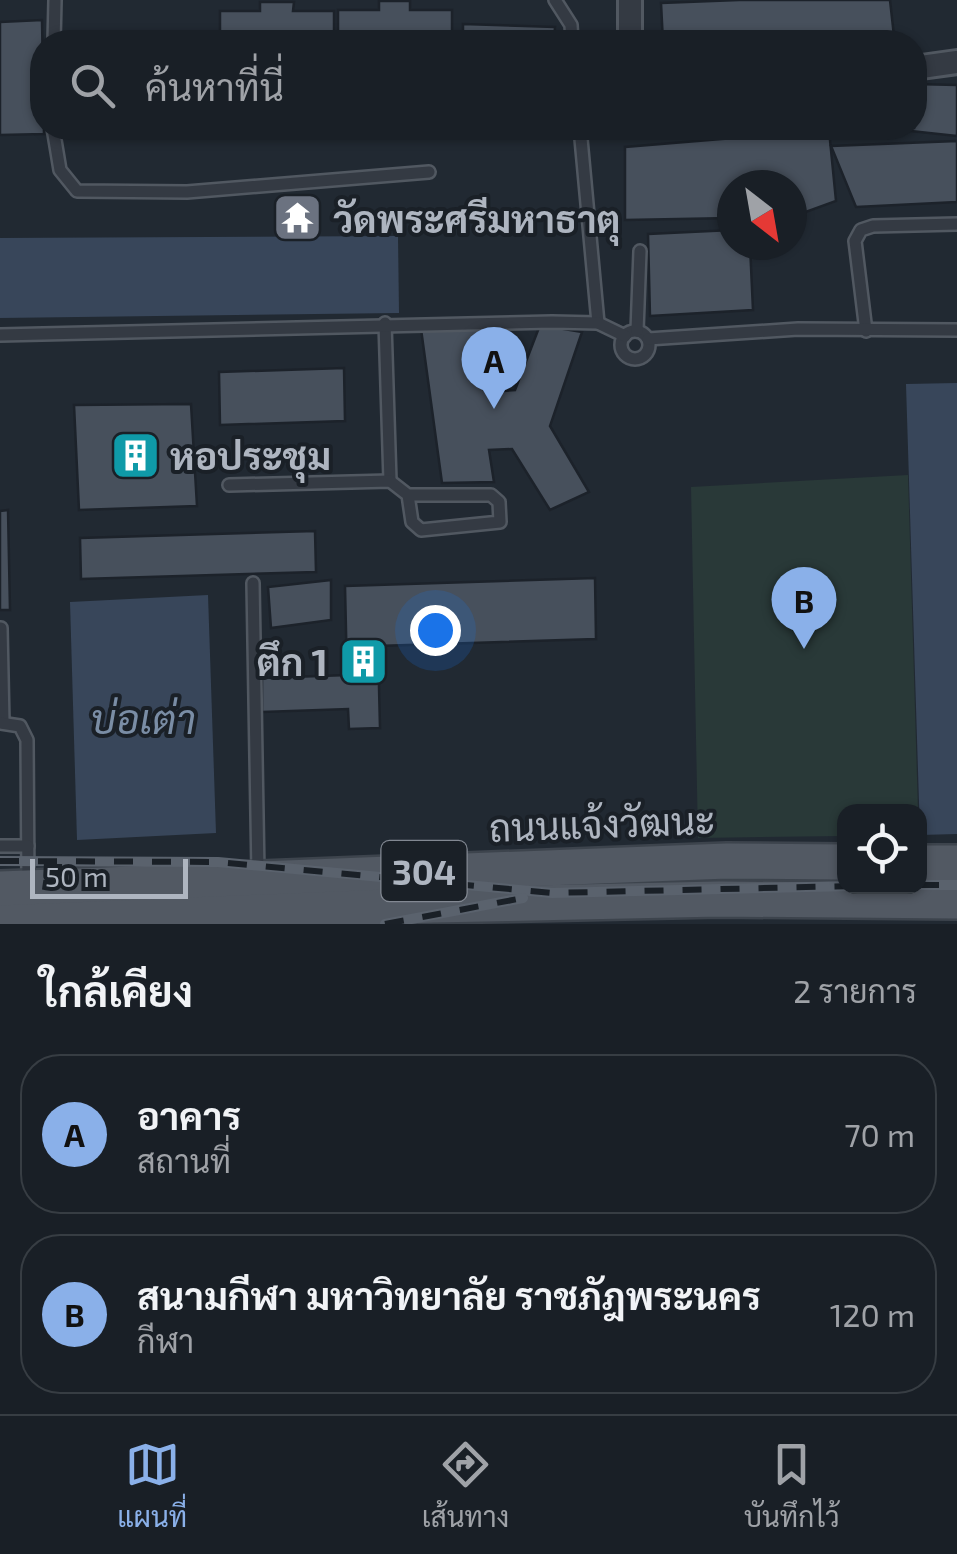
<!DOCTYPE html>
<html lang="th">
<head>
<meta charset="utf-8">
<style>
  body { margin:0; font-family:"Exo 2",Sarabun,sans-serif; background:#22272e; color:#f1f3f6 }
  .controls { position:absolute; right:30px; bottom:30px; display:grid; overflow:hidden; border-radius:20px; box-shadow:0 2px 8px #0004 }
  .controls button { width:90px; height:90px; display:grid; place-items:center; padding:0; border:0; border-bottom:2px solid #373d43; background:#191f26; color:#f1f3f6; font:50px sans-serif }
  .compass { position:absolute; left:717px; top:170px; width:90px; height:90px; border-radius:50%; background:#191f26; box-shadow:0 2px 8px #0004; rotate:149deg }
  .scale { position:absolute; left:30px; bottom:25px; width:158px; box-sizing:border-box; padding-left:10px; border:5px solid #aeb5c0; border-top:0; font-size:28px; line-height:35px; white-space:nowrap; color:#aeb5c0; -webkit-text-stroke:8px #1a2027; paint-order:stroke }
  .you { position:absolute; left:435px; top:630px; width:35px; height:35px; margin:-25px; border:8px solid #fff; border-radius:50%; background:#1a73e8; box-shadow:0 0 0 15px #1a73e833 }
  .badge { display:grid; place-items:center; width:65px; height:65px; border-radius:50%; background:#8ab0e9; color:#111; font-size:32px; font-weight:700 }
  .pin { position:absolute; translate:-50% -82px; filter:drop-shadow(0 2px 5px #0008) }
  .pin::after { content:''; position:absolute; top:52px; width:35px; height:30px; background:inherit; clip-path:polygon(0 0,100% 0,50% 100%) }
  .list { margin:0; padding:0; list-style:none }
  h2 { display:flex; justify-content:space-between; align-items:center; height:130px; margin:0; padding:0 40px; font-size:42px }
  h2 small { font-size:32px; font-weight:400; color:#9fa2a7 }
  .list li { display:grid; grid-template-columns:65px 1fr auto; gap:30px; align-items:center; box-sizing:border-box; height:160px; margin:0 20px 20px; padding:0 20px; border:2px solid #373d43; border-radius:40px }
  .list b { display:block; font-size:38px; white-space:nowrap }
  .list p { margin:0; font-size:32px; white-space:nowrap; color:#9fa2a7 }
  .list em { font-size:32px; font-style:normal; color:#9fa2a7 }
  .icon { flex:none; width:55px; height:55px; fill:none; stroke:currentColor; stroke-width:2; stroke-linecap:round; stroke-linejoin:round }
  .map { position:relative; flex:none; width:957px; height:924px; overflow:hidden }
  .search { position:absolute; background:#191f26; box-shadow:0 2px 8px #0004; left:30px; right:30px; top:30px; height:110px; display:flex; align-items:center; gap:25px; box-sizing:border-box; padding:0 35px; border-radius:40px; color:#9fa2a7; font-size:38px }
  .sheet { height:490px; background:#191f26 }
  nav { display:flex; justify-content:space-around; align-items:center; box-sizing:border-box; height:140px; border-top:2px solid #373d43; background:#191f26; font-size:28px; color:#9fa2a7 }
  nav a { display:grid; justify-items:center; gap:5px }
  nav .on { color:#8ab0e9 }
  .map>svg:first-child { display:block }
</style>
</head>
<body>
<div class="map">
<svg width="957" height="924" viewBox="0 0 957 924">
  <rect width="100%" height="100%" fill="#212932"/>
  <!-- green -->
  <polygon fill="#293938" points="908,475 918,811 844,812 844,836 698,838 691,487"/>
  <!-- water -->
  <g fill="#38465a">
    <polygon points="398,236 399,313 0,318 0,238"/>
    <polygon points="957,383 957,834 920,835 906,384"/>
    <polygon points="208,595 216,833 77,840 70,602"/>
  </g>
  <!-- building -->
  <g fill="#47505c" stroke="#1c222a" stroke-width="2.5">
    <polygon points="739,0 890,0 894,36 833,42 663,42 661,3"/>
    <polygon points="379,1 410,1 410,10 452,10 452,42 338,42 338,10 379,10"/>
    <polygon points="260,2 294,2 293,11 334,11 334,42 220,42 220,11 260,11"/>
    <polygon points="42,20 44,134 0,135 0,22"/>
    <polygon points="463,24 555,27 554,42 463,42"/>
    <polygon points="914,84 957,85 957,136 883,128 914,128"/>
    <polygon points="829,130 836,201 792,217 792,185 732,185 732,218 625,220 625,147"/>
    <polygon points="957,141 957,202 856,207 831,146"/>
    <polygon points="732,230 732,245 750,245 753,310 650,316 648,234"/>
    <polygon points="540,325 582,332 550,426 589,492 550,510 512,449 489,450 494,482 442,483 421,329 489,327 492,392 515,390"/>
    <polygon points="344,368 345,421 220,425 219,372"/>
    <polygon points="191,404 197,506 79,510 74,405"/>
    <polygon points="8,510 10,610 0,610 0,511"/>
    <polygon points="315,531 316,572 81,579 80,538"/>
    <polygon points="595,578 596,639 378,646 380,728 349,729 348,709 262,712 262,678 347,675 345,586"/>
    <polygon points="331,580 331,620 271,628 268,587"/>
  </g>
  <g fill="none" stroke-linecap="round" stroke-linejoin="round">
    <defs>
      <g id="service">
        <polyline points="555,0 571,25 572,42"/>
        <polyline points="54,42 55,0"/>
        <polyline points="53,128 60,170 77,191 187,192 429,172"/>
        <polyline points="580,128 598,323"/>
        <polyline points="385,323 390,481"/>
        <circle cx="635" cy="345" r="14"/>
        <polyline points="637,331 640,251"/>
        <polyline points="866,331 855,241 861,230 873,226 957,224"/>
        <polyline points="0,335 552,322 598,323 625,336"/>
        <polyline points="648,339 798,329 957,330"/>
        <polyline points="229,485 390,481 408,495 412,522 421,530 500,522 499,502 491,495 408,495"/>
        <polyline points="253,583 258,873"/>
        <polyline points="1,628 3,723"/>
        <polyline points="0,723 20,726 27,740 28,884"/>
        <polyline points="0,846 28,846"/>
      </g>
      <g id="minor">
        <polyline points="630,0 630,42"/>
        <polyline points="914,68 957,62"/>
      </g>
      <g id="primary">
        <polyline points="920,863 957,863"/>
        <polyline points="0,889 727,861 844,862"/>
        <polyline points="0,923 433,905 719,899 957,901"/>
      </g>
    </defs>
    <!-- service casing -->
    <use href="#service" stroke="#515861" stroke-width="16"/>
    <!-- minor casing -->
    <use href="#minor" stroke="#515861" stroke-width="28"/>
    <!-- primary casing -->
    <use href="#primary" stroke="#3d444d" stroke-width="40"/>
    <!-- service -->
    <use href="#service" stroke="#343a43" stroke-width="11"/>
    <!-- minor -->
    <use href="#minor" stroke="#343a43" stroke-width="22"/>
    <!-- primary -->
    <use href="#primary" stroke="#525963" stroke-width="35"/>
    <defs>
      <g id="rail">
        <polyline points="0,861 218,862 552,893 853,886"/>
        <polyline points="920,885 957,885"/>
        <polyline points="385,924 523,898"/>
      </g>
    </defs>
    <!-- rail casing -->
    <use href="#rail" stroke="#5a626d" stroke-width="10"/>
    <!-- rail -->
    <use href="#rail" stroke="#1a2027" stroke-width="6" stroke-dasharray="19" stroke-linecap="butt"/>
  </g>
  <!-- icons -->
  <defs>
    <symbol id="temple-square" viewBox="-11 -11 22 22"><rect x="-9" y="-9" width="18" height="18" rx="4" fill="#6b7280" stroke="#1a2027"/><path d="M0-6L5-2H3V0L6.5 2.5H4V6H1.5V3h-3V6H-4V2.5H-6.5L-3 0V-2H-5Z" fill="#fff"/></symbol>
    <symbol id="building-square" viewBox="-11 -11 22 22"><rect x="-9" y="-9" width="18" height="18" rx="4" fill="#0f9aa8" stroke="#1a2027"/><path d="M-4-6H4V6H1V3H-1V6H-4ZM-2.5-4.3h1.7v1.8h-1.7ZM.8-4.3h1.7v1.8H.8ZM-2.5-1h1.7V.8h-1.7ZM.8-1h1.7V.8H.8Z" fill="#fff"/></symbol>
  </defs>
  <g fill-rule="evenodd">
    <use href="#temple-square" x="270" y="190" width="55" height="55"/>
    <use href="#building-square" x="108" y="428" width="55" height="55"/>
    <use href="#building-square" x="336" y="634" width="55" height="55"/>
  </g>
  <g text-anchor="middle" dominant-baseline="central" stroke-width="8" stroke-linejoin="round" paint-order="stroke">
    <!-- shield labels -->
    <rect fill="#1a2027" stroke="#828892" stroke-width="2.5" x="381.5" y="841" width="85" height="60" rx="8"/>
    <g font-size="35" font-weight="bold" fill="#aeb5c0">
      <text x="424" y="871">304</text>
    </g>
    <!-- poi labels -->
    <g font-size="38" font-weight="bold" fill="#aeb5c0" stroke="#1a2027" text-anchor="start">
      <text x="333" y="218">วัดพระศรีมหาธาตุ</text>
      <text x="170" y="455">หอประชุม</text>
      <text x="328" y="661" text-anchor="end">ตึก 1</text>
    </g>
    <!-- street labels -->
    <g font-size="38" fill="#aeb5c0" stroke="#1a2027">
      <text transform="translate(602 823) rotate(-2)">ถนนแจ้งวัฒนะ</text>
    </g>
    <!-- water labels -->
    <g font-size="40" font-style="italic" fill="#7a8da5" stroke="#1a2027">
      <text x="143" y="718">บ่อเต่า</text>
    </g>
  </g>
</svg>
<div class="controls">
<button><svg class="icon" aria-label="locate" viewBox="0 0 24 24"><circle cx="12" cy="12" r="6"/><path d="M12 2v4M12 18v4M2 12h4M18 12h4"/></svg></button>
</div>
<svg class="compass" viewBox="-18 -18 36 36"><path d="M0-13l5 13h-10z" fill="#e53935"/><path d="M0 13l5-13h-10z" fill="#9fa2a7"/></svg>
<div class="scale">50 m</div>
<div class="you"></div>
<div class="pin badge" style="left:494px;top:409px">A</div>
<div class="pin badge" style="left:804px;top:649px">B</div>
<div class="search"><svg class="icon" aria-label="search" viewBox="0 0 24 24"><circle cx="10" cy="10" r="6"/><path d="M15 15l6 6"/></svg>ค้นหาที่นี่</div>
</div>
<section class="sheet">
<h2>ใกล้เคียง<small>2 รายการ</small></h2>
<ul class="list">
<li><span class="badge">A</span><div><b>อาคาร</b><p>สถานที่</p></div><em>70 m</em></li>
<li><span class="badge">B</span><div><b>สนามกีฬา มหาวิทยาลัย ราชภัฎพระนคร</b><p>กีฬา</p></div><em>120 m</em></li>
</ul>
</section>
<nav>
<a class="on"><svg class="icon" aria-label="map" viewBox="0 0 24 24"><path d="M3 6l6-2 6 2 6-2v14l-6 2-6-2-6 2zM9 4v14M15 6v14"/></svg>แผนที่</a>
<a><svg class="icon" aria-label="directions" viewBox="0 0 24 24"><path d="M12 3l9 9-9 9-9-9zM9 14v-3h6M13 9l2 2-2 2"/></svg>เส้นทาง</a>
<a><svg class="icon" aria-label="saved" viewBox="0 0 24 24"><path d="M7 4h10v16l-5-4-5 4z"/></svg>บันทึกไว้</a>
</nav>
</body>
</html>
